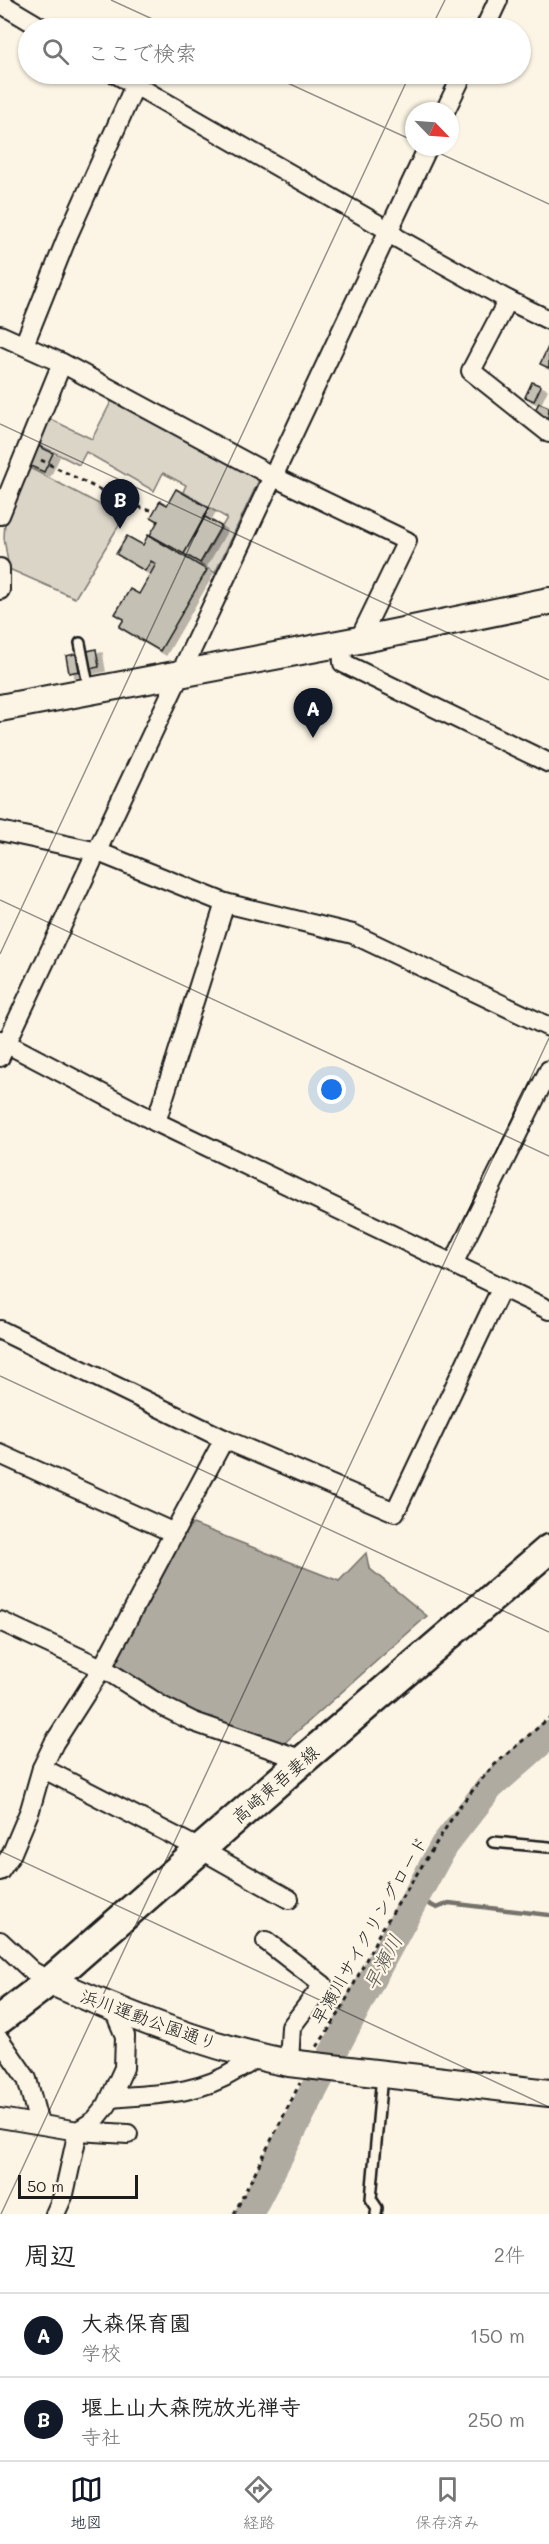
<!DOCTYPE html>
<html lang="ja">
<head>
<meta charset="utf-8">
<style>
  body { margin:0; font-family:Mali,"Klee One",sans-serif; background:#f6f6f6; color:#222 }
  .compass { position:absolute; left:405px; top:102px; width:54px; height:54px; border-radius:50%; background:#fff; box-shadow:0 2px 4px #0004; rotate:115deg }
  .scale { position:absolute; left:18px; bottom:15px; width:120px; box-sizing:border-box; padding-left:6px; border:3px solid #1c1c1c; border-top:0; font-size:16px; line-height:21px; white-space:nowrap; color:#1c1c1c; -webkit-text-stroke:4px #fcf5e5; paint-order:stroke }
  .you { position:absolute; left:332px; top:1090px; width:21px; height:21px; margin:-15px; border:4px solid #fff; border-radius:50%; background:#1a73e8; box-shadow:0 0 0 9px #1a73e833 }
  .badge { display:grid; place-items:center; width:39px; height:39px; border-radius:50%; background:#111827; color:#fff; font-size:20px; font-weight:700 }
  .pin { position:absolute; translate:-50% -50px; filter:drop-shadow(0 2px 3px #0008) }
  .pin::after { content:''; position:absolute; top:32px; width:21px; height:18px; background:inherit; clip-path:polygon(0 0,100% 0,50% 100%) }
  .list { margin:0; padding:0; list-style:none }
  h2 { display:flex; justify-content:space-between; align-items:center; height:78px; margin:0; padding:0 24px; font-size:26px }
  h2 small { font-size:20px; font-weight:400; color:#767676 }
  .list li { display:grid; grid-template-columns:39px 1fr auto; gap:18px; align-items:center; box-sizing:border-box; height:84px; padding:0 24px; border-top:2px solid #e0e0e0 }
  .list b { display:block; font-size:22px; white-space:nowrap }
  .list p { margin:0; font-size:20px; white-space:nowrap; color:#767676 }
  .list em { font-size:20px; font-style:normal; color:#767676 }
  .icon { flex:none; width:33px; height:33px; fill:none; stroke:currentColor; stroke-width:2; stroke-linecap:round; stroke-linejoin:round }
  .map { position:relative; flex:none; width:549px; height:2214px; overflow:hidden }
  .search { position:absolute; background:#fff; box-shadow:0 2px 4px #0004; left:18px; right:18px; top:18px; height:66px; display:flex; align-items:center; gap:15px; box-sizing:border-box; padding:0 21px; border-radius:33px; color:#767676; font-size:22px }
  .sheet { height:246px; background:#fff }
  nav { display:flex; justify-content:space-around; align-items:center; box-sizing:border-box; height:84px; border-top:2px solid #e0e0e0; background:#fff; font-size:16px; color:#767676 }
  nav a { display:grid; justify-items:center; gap:3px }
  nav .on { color:#111827 }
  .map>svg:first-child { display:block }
</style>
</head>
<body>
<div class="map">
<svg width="549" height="2214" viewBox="0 0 549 2214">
  <defs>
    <filter id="shadow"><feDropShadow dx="6" dy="4" stdDeviation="0" flood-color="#0004"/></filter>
  </defs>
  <rect width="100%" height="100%" fill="#fcf5e5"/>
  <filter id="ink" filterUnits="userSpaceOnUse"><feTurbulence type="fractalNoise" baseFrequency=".0167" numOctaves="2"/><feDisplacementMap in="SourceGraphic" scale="12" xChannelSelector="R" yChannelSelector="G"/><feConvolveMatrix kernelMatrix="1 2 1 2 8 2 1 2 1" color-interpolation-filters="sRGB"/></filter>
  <g filter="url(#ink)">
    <!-- green -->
    <g fill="#dbd5c8" stroke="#7c7872" stroke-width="1.5">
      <polygon points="113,398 258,477 259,480 215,573 200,564 227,518 183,492 186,485 163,473 154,491 86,452 79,465 37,444 48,418 92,439"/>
      <polygon points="26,466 124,517 75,598 9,569 4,538 5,521"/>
    </g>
    <!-- water -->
    <polygon fill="#b0aba1" stroke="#75726c" stroke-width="1.5" points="193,1524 339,1581 366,1553 369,1568 427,1616 280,1747 198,1718 111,1668 174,1542"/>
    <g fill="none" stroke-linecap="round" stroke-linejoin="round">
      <!-- stream -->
      <polyline stroke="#75726c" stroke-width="4.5" points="415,1897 437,1908 449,1903 549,1915"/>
      <!-- river -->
      <polyline stroke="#b0aba1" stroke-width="28" points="249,2214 371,1980 444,1845 490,1787 549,1735"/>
    </g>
    <!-- building -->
    <g fill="#c4c0b3" stroke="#1c1c1c" stroke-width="1.5" filter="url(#shadow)">
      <polygon points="549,345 549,368 540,364"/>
      <polygon points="532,382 541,386 534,401 525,397"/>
      <polygon points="539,403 549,407 548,418 534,412"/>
      <polygon points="36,445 53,453 44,472 28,465"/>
      <polygon points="176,489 209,508 184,554 150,535 158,521 151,517 160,501 167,505"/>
      <polygon points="205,517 221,526 200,563 184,554"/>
      <polygon points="148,535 207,570 160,651 119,627 124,619 115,614 130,589 139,594 156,564 151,561 145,571 116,554 127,536 143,545"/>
      <polygon points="96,649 99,667 69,673 66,656"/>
    </g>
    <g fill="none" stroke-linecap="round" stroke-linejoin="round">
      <defs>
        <g id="lane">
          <polyline points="80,643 89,690"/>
          <polyline points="493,1842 549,1847"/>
          <polyline points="376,2214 377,2208 371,2199 382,2075"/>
        </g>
        <g id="street">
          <polyline points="0,3 42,28"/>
          <polyline points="485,28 498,0"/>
          <polyline points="116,74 388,230 397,238 508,300 549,320"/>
          <polyline points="445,111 463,74"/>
          <polyline points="508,300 471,371 549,433"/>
          <polyline points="0,335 62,363 272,476 407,541 359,640"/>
          <polyline points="24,345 68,235 135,85"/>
          <polyline points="0,515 62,363"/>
          <polyline points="0,568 0,590"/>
          <polyline points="342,643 343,663 549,763"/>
          <polyline points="0,831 98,852 225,903 353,934 549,1027"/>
          <polyline points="0,1040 156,1122 549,1310"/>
          <polyline points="0,1057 428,147"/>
          <polyline points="156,1122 225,903"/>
          <polyline points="453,1264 549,1070"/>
          <polyline points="0,1330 224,1439 395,1512 502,1287"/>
          <polyline points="0,1454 174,1533"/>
          <polyline points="0,1621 106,1670 162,1706 194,1722 303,1760"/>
          <polyline points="42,1768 200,1849 289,1899"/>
          <polyline points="0,1871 11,1855 30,1810 42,1768 54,1743 102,1668 224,1439"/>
          <polyline points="0,1941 32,1971 50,1981"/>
          <polyline points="266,1941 323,1985 291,2027 289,2063"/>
          <polyline points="0,2040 27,2079 39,2124"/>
          <path d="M111,2098C155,2094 197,2095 235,2071C242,2067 250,2064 254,2057"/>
          <polyline points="0,2118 78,2131 128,2134"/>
          <polyline points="55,2214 64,2194 78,2131 95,2120 107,2105 124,2068 125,2036 113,2008"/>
        </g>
        <g id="secondary">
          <polyline points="0,708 359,640 549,601"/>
          <path d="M50,1981C125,2014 209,2048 289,2063L549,2093"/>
        </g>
        <polyline id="primary" points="0,2019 50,1981 303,1760 549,1549"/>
      </defs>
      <!-- lane casing -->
      <use href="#lane" stroke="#1c1c1c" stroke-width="14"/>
      <!-- street casing -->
      <use href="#street" stroke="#1c1c1c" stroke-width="22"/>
      <!-- secondary casing -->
      <use href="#secondary" stroke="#1c1c1c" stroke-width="30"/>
      <!-- primary casing -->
      <use href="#primary" stroke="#1c1c1c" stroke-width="33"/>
      <!-- path -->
      <g stroke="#1c1c1c" stroke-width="3" stroke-dasharray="4.5 4.5" stroke-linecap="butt">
        <polyline points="41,460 130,505 151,510"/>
        <polyline points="317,2047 340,2012 379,1934 459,1807 492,1767 549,1718"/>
        <polyline points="234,2214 300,2083"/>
      </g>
      <!-- lane -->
      <use href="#lane" stroke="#fcf5e5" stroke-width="9"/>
      <!-- street -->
      <use href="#street" stroke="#fcf5e5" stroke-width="18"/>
      <!-- secondary -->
      <use href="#secondary" stroke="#fcf5e5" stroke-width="26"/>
      <!-- primary -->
      <use href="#primary" stroke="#fcf5e5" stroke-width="28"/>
    </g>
  </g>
  <!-- ticks -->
  <path fill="none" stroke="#1c1c1c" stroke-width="1.5" stroke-opacity="0.45" d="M111,0L172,28M431,28L445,0M268,74L414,141M426,147L549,204M0,424L549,680M0,900L549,1156M0,954L410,74M0,1376L549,1632M0,1851L549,2107M1,2214L549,1038"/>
  <g text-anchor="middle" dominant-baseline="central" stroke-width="4.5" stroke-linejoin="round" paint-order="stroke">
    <!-- street labels -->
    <g font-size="18" fill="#1c1c1c" stroke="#fcf5e5">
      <text transform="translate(275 1784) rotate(-41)">高崎東吾妻線</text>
      <text transform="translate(369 1930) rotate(-60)">早瀬川サイクリングロード</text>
      <text transform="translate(149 2019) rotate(20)">浜川運動公園通り</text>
    </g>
    <!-- water labels -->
    <g font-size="20" font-style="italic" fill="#575551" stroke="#fcf5e5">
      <text transform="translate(382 1962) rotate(-62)">早瀬川</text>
    </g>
  </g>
</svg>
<svg class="compass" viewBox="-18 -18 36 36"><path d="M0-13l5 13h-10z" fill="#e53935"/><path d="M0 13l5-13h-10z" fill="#767676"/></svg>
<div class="scale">50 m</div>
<div class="you"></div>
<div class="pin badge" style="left:313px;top:738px">A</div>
<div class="pin badge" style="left:120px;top:529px">B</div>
<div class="search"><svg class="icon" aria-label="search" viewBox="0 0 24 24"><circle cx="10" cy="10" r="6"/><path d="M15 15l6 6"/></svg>ここで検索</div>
</div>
<section class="sheet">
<h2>周辺<small>2件</small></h2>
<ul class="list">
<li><span class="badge">A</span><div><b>大森保育園</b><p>学校</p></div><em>150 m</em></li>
<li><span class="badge">B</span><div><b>堰上山大森院放光禅寺</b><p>寺社</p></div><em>250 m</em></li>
</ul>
</section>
<nav>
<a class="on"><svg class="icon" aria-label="map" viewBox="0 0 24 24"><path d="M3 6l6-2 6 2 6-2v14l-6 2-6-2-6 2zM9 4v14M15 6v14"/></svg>地図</a>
<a><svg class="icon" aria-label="directions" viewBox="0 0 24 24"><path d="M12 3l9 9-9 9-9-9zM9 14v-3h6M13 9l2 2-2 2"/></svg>経路</a>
<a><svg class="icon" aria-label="saved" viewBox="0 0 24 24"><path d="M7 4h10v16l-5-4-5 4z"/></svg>保存済み</a>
</nav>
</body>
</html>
